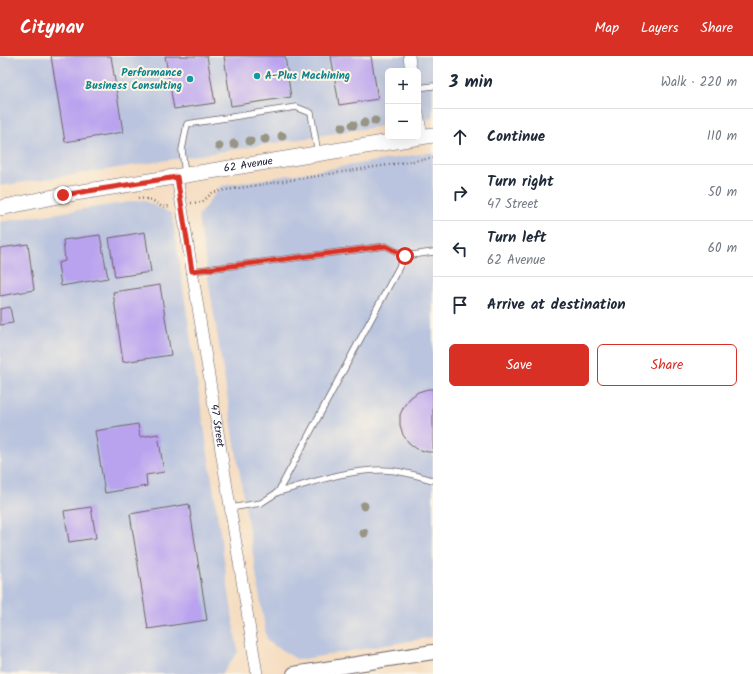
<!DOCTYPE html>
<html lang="en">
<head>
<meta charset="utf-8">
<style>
  body { margin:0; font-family:Kalam,sans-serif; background:#f6f6f7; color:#1f2937 }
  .controls { position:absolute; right:12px; top:12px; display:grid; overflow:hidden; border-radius:6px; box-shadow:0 4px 16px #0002 }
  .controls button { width:36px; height:36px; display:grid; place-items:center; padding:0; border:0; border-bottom:1px solid #e0e1e3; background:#fff; color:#1f2937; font:20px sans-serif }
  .stop { position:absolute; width:12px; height:12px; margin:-9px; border:3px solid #d93025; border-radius:50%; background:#fff }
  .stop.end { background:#d93025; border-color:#fff; box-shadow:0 1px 4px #0008 }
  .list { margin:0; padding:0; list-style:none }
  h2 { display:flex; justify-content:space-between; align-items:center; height:52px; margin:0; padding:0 16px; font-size:17px }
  h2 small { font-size:13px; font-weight:400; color:#747a83 }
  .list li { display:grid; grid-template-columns:26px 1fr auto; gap:12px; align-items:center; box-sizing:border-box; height:56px; padding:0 16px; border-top:1px solid #e0e1e3 }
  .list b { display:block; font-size:15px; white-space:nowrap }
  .list p { margin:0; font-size:13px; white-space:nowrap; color:#747a83 }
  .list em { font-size:13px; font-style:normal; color:#747a83 }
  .actions { display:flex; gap:8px; padding:12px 16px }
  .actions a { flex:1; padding:9px 0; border:1px solid #d93025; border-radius:6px; text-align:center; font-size:14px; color:#d93025 }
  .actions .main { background:#d93025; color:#fff }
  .icon { flex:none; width:22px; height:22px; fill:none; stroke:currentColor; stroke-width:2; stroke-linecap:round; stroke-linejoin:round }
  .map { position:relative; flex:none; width:433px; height:618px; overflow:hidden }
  header { display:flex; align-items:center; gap:24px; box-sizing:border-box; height:56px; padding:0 20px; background:#d93025; color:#fff }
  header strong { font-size:19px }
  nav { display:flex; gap:22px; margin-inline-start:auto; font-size:14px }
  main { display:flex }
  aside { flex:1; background:#fff }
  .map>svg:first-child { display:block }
</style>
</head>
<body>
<header>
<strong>Citynav</strong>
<nav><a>Map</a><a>Layers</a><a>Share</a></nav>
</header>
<main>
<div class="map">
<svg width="433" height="618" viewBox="0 0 433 618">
  <rect width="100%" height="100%" fill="#fcf5e5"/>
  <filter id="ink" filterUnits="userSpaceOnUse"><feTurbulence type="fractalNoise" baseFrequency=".025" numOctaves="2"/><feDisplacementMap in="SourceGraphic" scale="8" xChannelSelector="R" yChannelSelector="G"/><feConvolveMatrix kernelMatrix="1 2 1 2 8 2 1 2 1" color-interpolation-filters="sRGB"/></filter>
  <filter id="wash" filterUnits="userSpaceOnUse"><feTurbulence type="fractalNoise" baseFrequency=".012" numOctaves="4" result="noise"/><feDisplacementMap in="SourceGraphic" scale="16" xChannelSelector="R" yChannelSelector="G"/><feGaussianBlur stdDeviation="0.9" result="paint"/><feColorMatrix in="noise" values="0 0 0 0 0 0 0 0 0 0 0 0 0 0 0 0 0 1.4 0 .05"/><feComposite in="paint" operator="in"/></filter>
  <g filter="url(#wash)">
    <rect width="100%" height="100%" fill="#f5ddc1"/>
    <!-- industrial -->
    <g fill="#bac4de">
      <polygon points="0,0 433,0 433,62 418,65 418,15 388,15 388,69 118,112 0,130"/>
      <polygon points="433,96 433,581 298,604 267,585 198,160 221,130"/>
      <polygon points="143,144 172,158 238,596 222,618 0,618 0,166"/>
    </g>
    <g id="blocks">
      <!-- building -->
      <g fill="#b9a3ef">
        <polygon points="51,0 111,0 123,76 65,86"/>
        <polygon points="165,0 207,0 215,47 174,53"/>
        <polygon points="224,0 285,0 291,41 231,50"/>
        <polygon points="331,0 371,0 378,43 339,49"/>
        <polygon points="145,176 151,216 115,221 109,182"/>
        <polygon points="100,179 108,222 61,230 58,207 65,205 63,184"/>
        <polygon points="28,188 34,234 0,240 0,192"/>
        <polygon points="160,229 171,299 123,306 113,236"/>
        <polygon points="10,251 13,267 0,269 0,253"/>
        <polygon points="428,333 433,333 433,396 428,396 417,393 409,387 403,379 400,369 400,359 404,350 410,342 418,336"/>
        <polygon points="138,368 140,381 158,378 164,416 146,419 147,430 105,437 95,375"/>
        <polygon points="189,448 207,564 148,573 130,458"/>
        <polygon points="91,451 96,482 69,486 64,455"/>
      </g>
    </g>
  </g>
  <g filter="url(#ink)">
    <use href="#blocks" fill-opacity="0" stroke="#6c636a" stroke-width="1"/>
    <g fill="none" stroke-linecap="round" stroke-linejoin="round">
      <defs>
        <g id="service">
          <polyline points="418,32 433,30"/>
          <polyline points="185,118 182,94 187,68 296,51 311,57 318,98"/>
          <polyline points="192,215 386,190 405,200 433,196"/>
          <path d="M278,436C312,427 348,413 384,414C399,414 418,420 433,424"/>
          <polyline points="230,452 261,447 278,436 405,200"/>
        </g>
        <g id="minor">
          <polyline points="409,0 411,15"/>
          <polyline points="418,57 422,81"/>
          <path id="s1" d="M177,121L257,618"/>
        </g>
        <polyline id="tertiary" points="294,618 433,596"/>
        <g id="secondary">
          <path id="s2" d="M0,152L63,139L433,79"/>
        </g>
      </defs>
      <!-- service casing -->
      <use href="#service" stroke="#6c636a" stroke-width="7"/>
      <!-- minor casing -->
      <use href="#minor" stroke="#6c636a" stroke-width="12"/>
      <!-- tertiary casing -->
      <use href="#tertiary" stroke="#6c636a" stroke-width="16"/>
      <!-- secondary casing -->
      <use href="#secondary" stroke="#6c636a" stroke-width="16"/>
      <!-- path -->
      <g stroke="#6c636a" stroke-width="2.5" stroke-dasharray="1 3" stroke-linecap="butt">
        <polyline points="138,142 152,144 162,151 171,150"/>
        <polyline points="191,147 202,146 213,136 433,102"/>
      </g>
      <!-- service -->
      <use href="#service" stroke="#fff" stroke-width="5.5"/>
      <!-- minor -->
      <use href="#minor" stroke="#fff" stroke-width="11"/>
      <!-- tertiary -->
      <use href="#tertiary" stroke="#fff" stroke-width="14"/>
      <!-- secondary -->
      <use href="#secondary" stroke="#fff" stroke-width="15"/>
    </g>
    <!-- trees -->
    <g fill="#989584">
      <circle cx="375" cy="65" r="4.5"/>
      <circle cx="364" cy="67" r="4.5"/>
      <circle cx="353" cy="69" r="4.5"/>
      <circle cx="342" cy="71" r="4.5"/>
      <circle cx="282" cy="80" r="4.5"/>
      <circle cx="265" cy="83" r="4.5"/>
      <circle cx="250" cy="85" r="4.5"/>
      <circle cx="234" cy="88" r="4.5"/>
      <circle cx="219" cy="90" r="4.5"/>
      <circle cx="364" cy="450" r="4.5"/>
      <circle cx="364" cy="477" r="4.5"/>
    </g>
  </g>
  <g fill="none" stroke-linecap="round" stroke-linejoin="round" filter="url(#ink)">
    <!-- route -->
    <polyline stroke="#d93025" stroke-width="5" points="63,139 177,121 192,215 386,190 405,200"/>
  </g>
  <!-- markers -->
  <g fill="#0f9aa8" stroke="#fcf5e5" stroke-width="1.5">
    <circle cx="257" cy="20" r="4"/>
    <circle cx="190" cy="23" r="4"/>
  </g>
  <g text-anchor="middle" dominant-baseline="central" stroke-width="4" stroke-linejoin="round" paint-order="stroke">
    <!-- culture labels -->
    <g font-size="11" font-weight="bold" fill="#0d838f" stroke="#fcf5e5" text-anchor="end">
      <text x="182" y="17">Performance<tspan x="182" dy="13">Business Consulting</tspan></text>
      <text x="265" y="20" text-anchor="start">A-Plus Machining</text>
    </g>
    <!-- street labels -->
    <g font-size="11" fill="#22223b" stroke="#fcf5e5">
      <text stroke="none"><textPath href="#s2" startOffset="252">62 Avenue</textPath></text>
      <text stroke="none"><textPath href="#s1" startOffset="252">47 Street</textPath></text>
    </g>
  </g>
</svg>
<div class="controls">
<button>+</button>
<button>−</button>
</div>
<div class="stop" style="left:405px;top:200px"></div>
<div class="stop end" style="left:63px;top:139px"></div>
</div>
<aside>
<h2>3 min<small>Walk · 220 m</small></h2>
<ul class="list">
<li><svg class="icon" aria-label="ahead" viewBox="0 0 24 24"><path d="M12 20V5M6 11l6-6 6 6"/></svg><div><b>Continue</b></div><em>110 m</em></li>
<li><svg class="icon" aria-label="right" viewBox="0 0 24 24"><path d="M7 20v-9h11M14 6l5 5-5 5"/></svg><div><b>Turn right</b><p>47 Street</p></div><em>50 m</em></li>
<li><svg class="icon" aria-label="left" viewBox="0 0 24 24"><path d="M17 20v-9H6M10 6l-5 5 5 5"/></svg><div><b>Turn left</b><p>62 Avenue</p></div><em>60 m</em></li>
<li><svg class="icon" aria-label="arrive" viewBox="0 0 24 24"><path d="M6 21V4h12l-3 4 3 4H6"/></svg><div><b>Arrive at destination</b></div></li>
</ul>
<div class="actions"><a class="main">Save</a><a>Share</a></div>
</aside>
</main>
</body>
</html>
